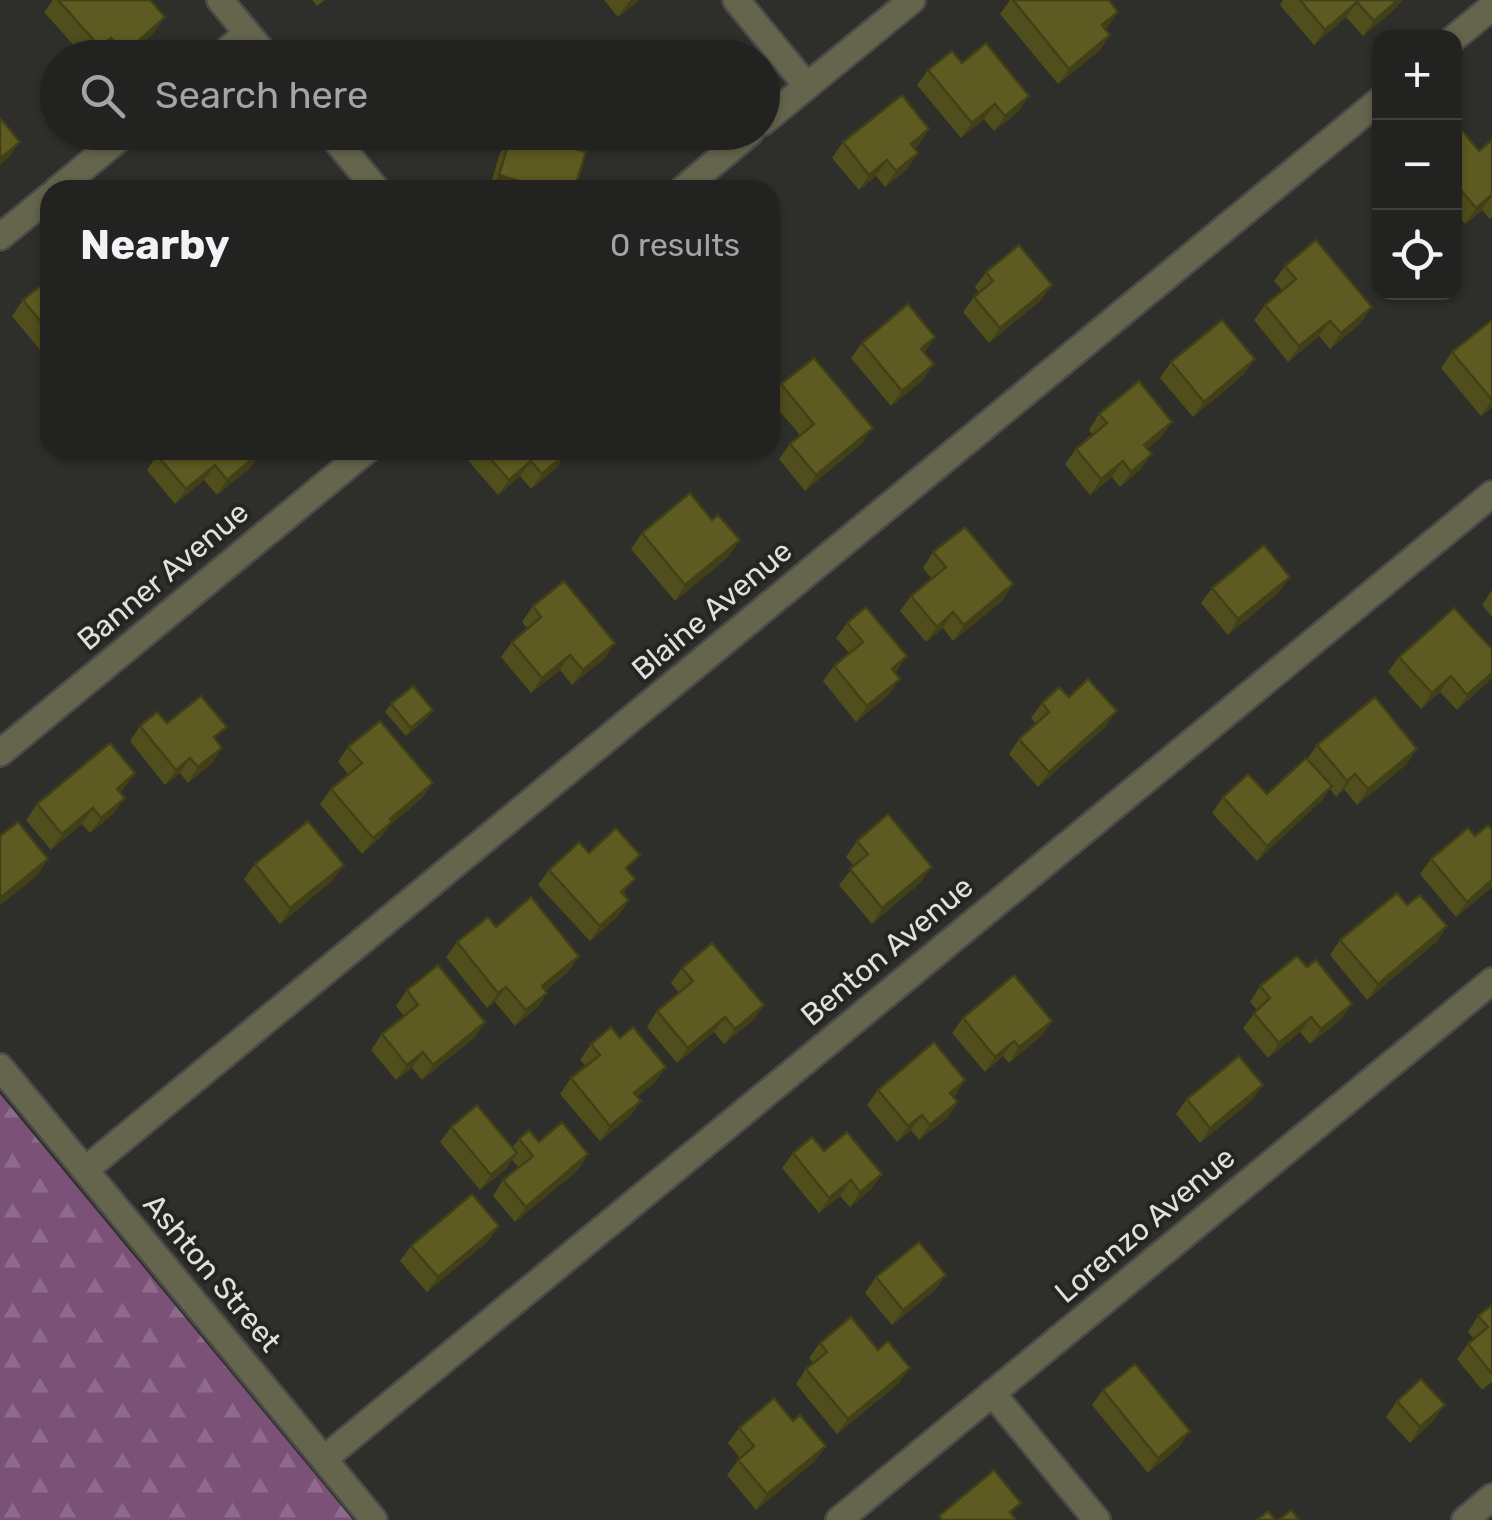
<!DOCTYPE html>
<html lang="en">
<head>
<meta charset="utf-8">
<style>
  body { margin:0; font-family:Rubik,sans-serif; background:#2e2f2d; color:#f1f3f6 }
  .controls { position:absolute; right:30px; top:30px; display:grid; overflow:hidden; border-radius:20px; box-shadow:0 2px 8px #0004 }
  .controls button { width:90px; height:90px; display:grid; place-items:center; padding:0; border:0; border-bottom:2px solid #3f3f3e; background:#222220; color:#f1f3f6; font:50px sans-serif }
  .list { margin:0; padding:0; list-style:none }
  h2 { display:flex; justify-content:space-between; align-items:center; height:130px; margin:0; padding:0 40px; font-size:42px }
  h2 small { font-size:32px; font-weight:400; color:#a2a4a5 }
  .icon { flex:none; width:55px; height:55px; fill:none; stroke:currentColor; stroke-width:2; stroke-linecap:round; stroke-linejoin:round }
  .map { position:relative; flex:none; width:1492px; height:1520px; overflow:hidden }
  .search { position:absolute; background:#222220; box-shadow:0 2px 8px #0004; left:40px; top:40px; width:740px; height:110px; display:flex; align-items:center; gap:25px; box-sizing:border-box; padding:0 35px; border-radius:55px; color:#a2a4a5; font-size:38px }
  .panel { position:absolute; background:#222220; box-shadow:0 2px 8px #0004; left:40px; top:180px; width:740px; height:280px; border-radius:30px }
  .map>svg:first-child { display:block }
</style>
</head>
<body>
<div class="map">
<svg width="1492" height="1520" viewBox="0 0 1492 1520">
  <defs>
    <pattern id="forest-firs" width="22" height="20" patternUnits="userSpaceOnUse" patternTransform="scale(2.5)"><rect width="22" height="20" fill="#7c5178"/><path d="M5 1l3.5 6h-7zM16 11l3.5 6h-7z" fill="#8e6a8b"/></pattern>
  </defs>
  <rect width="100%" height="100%" fill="#2e2e2b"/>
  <!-- forest -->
  <polygon fill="url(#forest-firs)" points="0,1094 353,1520 0,1520"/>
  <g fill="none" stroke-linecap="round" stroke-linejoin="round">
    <defs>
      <g id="minor">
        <polyline points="220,0 268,58"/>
        <polyline points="736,0 807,86"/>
        <polyline points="1454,38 1492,7"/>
        <polyline points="218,58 247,33"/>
        <polyline points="762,123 912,0"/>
        <polyline points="329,132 377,190"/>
        <polyline points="57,190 127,132"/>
        <polyline points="682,190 751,132"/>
        <polyline points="0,237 50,196"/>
        <polyline points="0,753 367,450"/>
        <polyline points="0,1067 374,1520"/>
        <polyline points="85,1170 1380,100"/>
        <polyline points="992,1393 1097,1520"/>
        <polyline points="324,1459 1492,494"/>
        <polyline points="839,1520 1492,981"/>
        <polyline points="1465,1520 1492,1497"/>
      </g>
    </defs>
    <!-- minor casing -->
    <use href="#minor" stroke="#4a4a48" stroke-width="30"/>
    <!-- minor -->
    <use href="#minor" stroke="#65654d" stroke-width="25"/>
  </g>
  <!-- wall -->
  <g fill="#504e1c">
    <polygon points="53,0 150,0 165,17 154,32 127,58 105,58 101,53 96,58 85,58 44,12"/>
    <polygon points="312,0 325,0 317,6"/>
    <polygon points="604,0 639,0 618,17"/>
    <polygon points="1010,0 1057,0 1118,12 1105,29 1110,35 1100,50 1058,84 1000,14"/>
    <polygon points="1283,0 1402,0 1397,7 1363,36 1346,17 1314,45 1280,5"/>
    <polygon points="962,63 1019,111 994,131 984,119 961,138 917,85 928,70"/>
    <polygon points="1454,121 1479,151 1492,140 1492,217 1490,219 1482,210 1465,224 1454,210"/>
    <polygon points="536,132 545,140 574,190 489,190 500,153 510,138 528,143"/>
    <polygon points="629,132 645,132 635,141"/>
    <polygon points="843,142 919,145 914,149 918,153 907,169 885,187 876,176 859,190 832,158"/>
    <polygon points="1285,266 1361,323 1330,349 1319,336 1288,362 1254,320 1265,305 1282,290 1274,281"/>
    <polygon points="986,272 1041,300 989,343 963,312 974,297 979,293 975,287"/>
    <polygon points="50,278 50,362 12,316 23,300"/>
    <polygon points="1492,320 1492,407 1481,416 1441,368 1452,352"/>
    <polygon points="862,343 924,352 923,380 891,406 851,358"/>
    <polygon points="1171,362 1244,374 1193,417 1160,378"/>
    <polygon points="781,384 862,443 805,491 779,459 790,444 800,435 770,400"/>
    <polygon points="1099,414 1161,437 1147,449 1141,469 1120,487 1112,477 1090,495 1065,464 1076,449 1093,435 1089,430"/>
    <polygon points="472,450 564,450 566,453 556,468 531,489 520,476 498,495 466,458"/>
    <polygon points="157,455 251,467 217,495 204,480 175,504 147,470"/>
    <polygon points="712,520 729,556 675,601 631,549 642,533"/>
    <polygon points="933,552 1003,600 953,641 943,628 926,642 900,611 911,596 932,579 923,568"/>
    <polygon points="1290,577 1279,592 1228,635 1201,603 1212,588"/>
    <polygon points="1492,590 1492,617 1482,605"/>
    <polygon points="533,606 605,658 572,685 560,670 531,693 501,657 512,642 528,629 522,622"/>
    <polygon points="847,623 895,673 889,694 856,722 823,681 834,666 849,653 836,638"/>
    <polygon points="1492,649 1492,678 1457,710 1440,692 1421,709 1388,672 1399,657"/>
    <polygon points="1069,697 1106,726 1038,787 1009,754 1019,739 1036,724 1031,718 1042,703"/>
    <polygon points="391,704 427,718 406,736 385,712"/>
    <polygon points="167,723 217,741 222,748 212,763 188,783 180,773 165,785 130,741 140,726"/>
    <polygon points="1317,745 1407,764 1357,805 1344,789 1336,797 1330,789 1321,801 1257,861 1212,813 1223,797 1267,794 1307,759"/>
    <polygon points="348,747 422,798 390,825 381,837 362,854 320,804 331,789 348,774 338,762"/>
    <polygon points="124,789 120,792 114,813 90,833 82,824 51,850 26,820 37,804"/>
    <polygon points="857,841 921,882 872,924 839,885 854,866 846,857"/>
    <polygon points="589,853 629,871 624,895 629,900 618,916 590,941 538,885 549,870"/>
    <polygon points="1431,859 1492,887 1456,917 1420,874"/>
    <polygon points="255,864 333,880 280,924 244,879"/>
    <polygon points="1407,905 1447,926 1436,942 1367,1000 1330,955 1340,940"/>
    <polygon points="457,942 579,956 568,972 546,990 547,993 537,1008 515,1026 495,1002 487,1008 446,957"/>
    <polygon points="1307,967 1352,1004 1341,1019 1310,1044 1300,1032 1268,1058 1243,1028 1257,1010 1250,1002 1260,986"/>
    <polygon points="682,968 764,1005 753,1020 724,1044 714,1032 677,1063 647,1027 657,1011 679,993 671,983"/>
    <polygon points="407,990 485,1022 474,1038 422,1080 412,1068 396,1080 371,1050 382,1034 404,1016 396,1006"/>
    <polygon points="963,1018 1052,1021 1041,1036 1009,1063 1003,1056 985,1072 952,1033"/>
    <polygon points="591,1044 655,1082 637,1097 641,1101 630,1116 600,1141 560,1094 571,1078 586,1066 580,1060"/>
    <polygon points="878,1090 953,1097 958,1102 947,1118 919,1140 911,1130 897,1142 867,1105"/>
    <polygon points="1187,1099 1252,1100 1200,1143 1176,1114"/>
    <polygon points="451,1127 512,1148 519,1139 539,1142 588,1154 578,1170 515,1222 493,1196 503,1180 519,1168 512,1160 506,1169 480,1190 440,1142"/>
    <polygon points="824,1151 882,1174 871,1189 850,1207 840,1196 819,1213 782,1168 793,1153"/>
    <polygon points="499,1226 488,1241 427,1292 400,1261 411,1246"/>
    <polygon points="946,1275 935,1290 892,1325 865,1293 876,1277"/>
    <polygon points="1492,1305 1492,1382 1482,1390 1457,1359 1468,1344 1474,1339 1468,1332 1478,1316"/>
    <polygon points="820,1343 899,1383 837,1434 796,1384 806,1369 814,1363 809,1358"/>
    <polygon points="1103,1390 1179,1447 1148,1473 1092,1405"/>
    <polygon points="1397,1401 1434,1420 1410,1443 1386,1417"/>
    <polygon points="793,1421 815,1461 756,1510 727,1475 740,1458 728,1443 739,1428"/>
  </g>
  <!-- shaded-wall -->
  <g fill="#414017">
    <polygon points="631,0 639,0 618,17 629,2"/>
    <polygon points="1398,0 1402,0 1397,7 1363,36 1374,21"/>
    <polygon points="1357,2 1346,17 1314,45 1325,30"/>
    <polygon points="1118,12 1108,27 1091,41 1102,25"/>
    <polygon points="165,17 154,32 127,58 122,58"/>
    <polygon points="1110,35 1100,50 1058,84 1069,69"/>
    <polygon points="111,38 101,53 93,58 100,47"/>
    <polygon points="1029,96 1019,111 994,131 1005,116"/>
    <polygon points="995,104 984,119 961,138 972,123"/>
    <polygon points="929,129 919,145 900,160 911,144"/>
    <polygon points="20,142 9,157 0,165 0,159"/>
    <polygon points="918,153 907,169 885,187 896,171"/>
    <polygon points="887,160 876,176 859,190 869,175"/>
    <polygon points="499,175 532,185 528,190 489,190"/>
    <polygon points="1492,195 1482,210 1465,224 1476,208"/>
    <polygon points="1052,285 1041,300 989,343 1000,328"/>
    <polygon points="1372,307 1361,323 1330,349 1341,333"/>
    <polygon points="1330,321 1319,336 1288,362 1299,346"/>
    <polygon points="935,337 925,352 921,349"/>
    <polygon points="1255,359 1244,374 1193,417 1204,402"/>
    <polygon points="934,364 923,380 891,406 902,391"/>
    <polygon points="1492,400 1492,407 1481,416"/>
    <polygon points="1172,422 1161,437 1133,460 1144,445"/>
    <polygon points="873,428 862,443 805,491 816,475"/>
    <polygon points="262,451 251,467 217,495 227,480"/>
    <polygon points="566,453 556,468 531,489 542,474"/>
    <polygon points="1152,454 1141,469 1120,487 1131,472"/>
    <polygon points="531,461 520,476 498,495 509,480"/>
    <polygon points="1123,461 1112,477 1090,495 1101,479"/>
    <polygon points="215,465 204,480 175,504 186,489"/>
    <polygon points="740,540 729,556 675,601 685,585"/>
    <polygon points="1290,577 1279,592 1228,635 1238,619"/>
    <polygon points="1013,584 1003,600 953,641 964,625"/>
    <polygon points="953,612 943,628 926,642 937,627"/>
    <polygon points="615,643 605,658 572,685 583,670"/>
    <polygon points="570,655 560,670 531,693 542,678"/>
    <polygon points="907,656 896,672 881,684 892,669"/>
    <polygon points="1492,673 1492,678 1457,710 1467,695"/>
    <polygon points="1451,676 1440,692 1421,709 1432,693"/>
    <polygon points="900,679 889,694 856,722 867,706"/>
    <polygon points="433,710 427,718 406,736 411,728"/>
    <polygon points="1117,711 1106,726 1038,787 1049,772"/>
    <polygon points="222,748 212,763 188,783 198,767"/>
    <polygon points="1417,749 1407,764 1357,805 1368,789"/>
    <polygon points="190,758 180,773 165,785 176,770"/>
    <polygon points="135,773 124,789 106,804 117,789"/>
    <polygon points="1355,774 1344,789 1336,797 1347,781"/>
    <polygon points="433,783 422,798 390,825 381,837 362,854 390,819"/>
    <polygon points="1332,786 1321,801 1257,861 1267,846"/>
    <polygon points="125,798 114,813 90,833 101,818"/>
    <polygon points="93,808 82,824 51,850 62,834"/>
    <polygon points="48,859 38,875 0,905 0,898"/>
    <polygon points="344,865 333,880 280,924 290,908"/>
    <polygon points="932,867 921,882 872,924 882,908"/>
    <polygon points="1492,880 1492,887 1456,917 1467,902"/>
    <polygon points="629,900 618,916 590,941 600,926"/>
    <polygon points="1447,926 1436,942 1367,1000 1378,984"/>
    <polygon points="579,956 568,972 532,1002 542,986"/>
    <polygon points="506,987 495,1002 487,1008 498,993"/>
    <polygon points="547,993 537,1008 515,1026 526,1010"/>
    <polygon points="1352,1004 1341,1019 1310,1044 1321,1029"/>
    <polygon points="764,1005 753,1020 724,1044 735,1029"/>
    <polygon points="725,1017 714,1032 677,1063 688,1048"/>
    <polygon points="1311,1017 1300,1032 1268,1058 1279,1043"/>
    <polygon points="1052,1021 1041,1036 1009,1063 1019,1047"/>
    <polygon points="485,1022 474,1038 422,1080 433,1065"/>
    <polygon points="1014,1041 1003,1056 985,1072 995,1057"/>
    <polygon points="423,1052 412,1068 396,1080 407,1065"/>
    <polygon points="666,1067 655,1082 624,1108 634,1093"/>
    <polygon points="965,1080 955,1096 939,1108 950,1093"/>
    <polygon points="1263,1085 1252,1100 1200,1143 1210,1128"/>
    <polygon points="641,1101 630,1116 600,1141 610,1126"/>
    <polygon points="958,1102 947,1118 919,1140 930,1125"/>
    <polygon points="922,1115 911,1130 897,1142 908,1126"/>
    <polygon points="517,1153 506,1169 480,1190 491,1175"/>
    <polygon points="588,1154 578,1170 515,1222 526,1207"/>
    <polygon points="882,1174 871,1189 850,1207 860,1192"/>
    <polygon points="851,1180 840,1196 819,1213 829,1198"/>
    <polygon points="499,1226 488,1241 427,1292 438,1277"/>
    <polygon points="946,1275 935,1290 892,1325 903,1310"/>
    <polygon points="910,1368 899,1383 837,1434 848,1419"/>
    <polygon points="1445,1405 1434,1420 1410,1443 1420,1427"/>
    <polygon points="1190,1431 1179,1447 1148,1473 1158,1458"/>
    <polygon points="826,1446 815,1461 756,1510 767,1494"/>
  </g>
  <!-- building -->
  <g fill="#5d5b21" stroke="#414017" stroke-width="2.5">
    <polygon points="58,0 150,0 165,17 125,53 111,38 100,47"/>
    <polygon points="1013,0 1109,0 1118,12 1102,25 1110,35 1069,69"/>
    <polygon points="1300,0 1398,0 1374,21 1357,2 1325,30"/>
    <polygon points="986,43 1029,96 1005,116 995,104 972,123 928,70 952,51 962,63"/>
    <polygon points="670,46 680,58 656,58"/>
    <polygon points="645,52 650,58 638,58"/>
    <polygon points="902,95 929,129 911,144 918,153 896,171 887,160 869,175 843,142"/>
    <polygon points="0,118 20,142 0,159"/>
    <polygon points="1454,121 1479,151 1492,140 1492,195 1476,208 1454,182"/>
    <polygon points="536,132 546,135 545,140 586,152 574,190 530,190 532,185 499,175 510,138 533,145"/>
    <polygon points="1316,240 1372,307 1341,333 1330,321 1299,346 1265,305 1296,279 1285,266"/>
    <polygon points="1019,245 1052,285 1000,328 974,297 993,281 986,272"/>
    <polygon points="50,278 50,333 23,300"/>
    <polygon points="908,304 935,337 921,349 934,364 902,391 862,343"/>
    <polygon points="1222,320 1255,359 1204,402 1171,362"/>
    <polygon points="1492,320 1492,400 1452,352"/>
    <polygon points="814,358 873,428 816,475 790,444 814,424 781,384"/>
    <polygon points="1139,381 1172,422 1144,445 1152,454 1131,472 1123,461 1101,479 1076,449 1107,423 1099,414"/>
    <polygon points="163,450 260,450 262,451 227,480 215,465 186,489 157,455"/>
    <polygon points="483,450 564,450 566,453 542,474 531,461 509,480"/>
    <polygon points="690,493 712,520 718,515 740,540 685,585 642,533"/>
    <polygon points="965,527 1013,584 964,625 953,612 937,627 911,596 946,567 933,552"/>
    <polygon points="1264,545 1290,577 1238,619 1212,588"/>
    <polygon points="564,581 615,643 583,670 570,655 542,678 512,642 541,617 533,606"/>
    <polygon points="866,607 907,656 892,669 900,679 867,706 834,666 863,642 847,623"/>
    <polygon points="1454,608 1492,649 1492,673 1467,695 1451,676 1432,693 1399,657"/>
    <polygon points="1088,679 1117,711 1049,772 1019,739 1049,712 1042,703 1059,687 1069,697"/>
    <polygon points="413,686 433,710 411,728 391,704"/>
    <polygon points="201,696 227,727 214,737 222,748 198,767 190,758 176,770 140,726 157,712 167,723"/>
    <polygon points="1375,697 1417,749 1368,789 1355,774 1347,781 1317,745"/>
    <polygon points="380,721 433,783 390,819 392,822 373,838 331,789 362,763 348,747"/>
    <polygon points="110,743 135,773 117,789 125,798 101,818 93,808 62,834 37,804"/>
    <polygon points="1306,758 1332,786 1267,846 1223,797 1248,774 1267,794"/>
    <polygon points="888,814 932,867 882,908 850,869 868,854 857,841"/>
    <polygon points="308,821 344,865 290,908 255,864"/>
    <polygon points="18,822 48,859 0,898 0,836"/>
    <polygon points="1488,825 1492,830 1492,880 1467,902 1431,859 1468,828 1475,836"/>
    <polygon points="616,828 640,855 626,868 635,879 621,892 629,900 600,926 549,870 579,842 589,853"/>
    <polygon points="1397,893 1407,905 1420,895 1447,926 1378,984 1340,940"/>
    <polygon points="531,897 579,956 542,986 547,993 526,1010 506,987 498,993 457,942 488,917 496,927"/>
    <polygon points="712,943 764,1005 735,1029 725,1017 688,1048 657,1011 693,981 682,968"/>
    <polygon points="1297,956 1307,967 1316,960 1352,1004 1321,1029 1311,1017 1279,1043 1254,1013 1270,998 1260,986"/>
    <polygon points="438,965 485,1022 433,1065 423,1052 407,1065 382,1034 418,1005 407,990"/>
    <polygon points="1014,975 1052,1021 1019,1047 1014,1041 995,1057 963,1018"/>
    <polygon points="611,1027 620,1038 633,1027 666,1067 634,1093 641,1101 610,1126 571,1078 600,1055 591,1044"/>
    <polygon points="934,1042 965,1080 950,1093 958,1102 930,1125 922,1115 908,1126 878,1090"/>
    <polygon points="1239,1056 1263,1085 1210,1128 1187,1099"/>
    <polygon points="477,1105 517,1153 491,1175 451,1127"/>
    <polygon points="562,1122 588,1154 526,1207 503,1180 533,1156 519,1139 529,1130 539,1142"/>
    <polygon points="847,1132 882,1174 860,1192 851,1180 829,1198 793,1153 812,1137 824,1151"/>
    <polygon points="472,1194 499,1226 438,1277 411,1246"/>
    <polygon points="919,1242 946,1275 903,1310 876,1277"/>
    <polygon points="1492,1305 1492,1374 1468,1344 1488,1327 1478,1316"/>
    <polygon points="851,1317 878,1350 888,1341 910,1368 848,1419 806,1369 827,1352 820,1343"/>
    <polygon points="1135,1364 1190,1431 1158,1458 1103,1390"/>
    <polygon points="1421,1379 1445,1405 1420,1427 1397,1401"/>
    <polygon points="774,1398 793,1421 800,1415 826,1446 767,1494 738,1460 754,1446 739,1428"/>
    <polygon points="994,1470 1021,1503 1010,1512 1016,1520 942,1520 939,1516"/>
    <polygon points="1291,1510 1299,1520 1279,1520"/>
    <polygon points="1268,1511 1275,1520 1257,1520"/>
  </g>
  <g text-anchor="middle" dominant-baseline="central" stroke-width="8" stroke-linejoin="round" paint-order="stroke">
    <!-- street labels -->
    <g font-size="30" fill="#e0e0de" stroke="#242521">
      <text transform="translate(163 576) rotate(-40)">Banner Avenue</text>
      <text transform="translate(712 610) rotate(-40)">Blaine Avenue</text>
      <text transform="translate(887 951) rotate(-40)">Benton Avenue</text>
      <text transform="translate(1145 1225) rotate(-40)">Lorenzo Avenue</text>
      <text transform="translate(212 1273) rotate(50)">Ashton Street</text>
    </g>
  </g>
</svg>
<div class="controls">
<button>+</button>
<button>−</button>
<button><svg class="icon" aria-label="locate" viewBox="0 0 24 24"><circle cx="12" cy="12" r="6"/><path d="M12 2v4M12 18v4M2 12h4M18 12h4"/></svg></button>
</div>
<div class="search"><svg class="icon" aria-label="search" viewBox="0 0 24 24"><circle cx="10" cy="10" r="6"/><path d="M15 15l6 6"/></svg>Search here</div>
<section class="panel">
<h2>Nearby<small>0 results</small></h2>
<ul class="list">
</ul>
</section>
</div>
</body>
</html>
